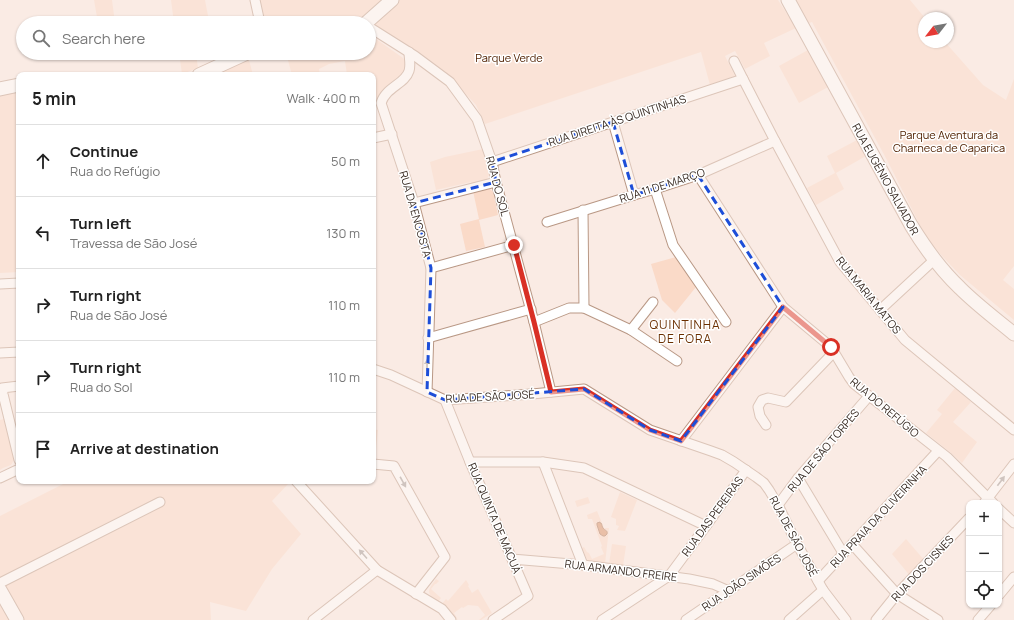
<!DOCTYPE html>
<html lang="en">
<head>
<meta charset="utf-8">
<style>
  body { margin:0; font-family:Manrope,sans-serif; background:#f2f2f2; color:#222 }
  .controls { position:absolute; right:12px; bottom:12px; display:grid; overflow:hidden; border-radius:8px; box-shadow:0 1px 3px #0004 }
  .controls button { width:36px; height:36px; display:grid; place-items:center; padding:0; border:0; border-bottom:1px solid #e0e0e0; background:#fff; color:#222; font:20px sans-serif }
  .compass { position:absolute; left:918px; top:12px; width:36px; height:36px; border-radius:50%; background:#fff; box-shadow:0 1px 3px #0004; rotate:239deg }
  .stop { position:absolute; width:12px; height:12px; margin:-9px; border:3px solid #d93025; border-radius:50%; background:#fff }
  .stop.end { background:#d93025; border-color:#fff; box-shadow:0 1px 4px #0008 }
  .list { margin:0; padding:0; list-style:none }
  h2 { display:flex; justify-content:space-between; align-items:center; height:52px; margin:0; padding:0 16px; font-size:17px }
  h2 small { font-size:13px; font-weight:400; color:#767676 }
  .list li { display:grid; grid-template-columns:26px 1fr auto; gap:12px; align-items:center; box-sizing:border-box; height:72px; padding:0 16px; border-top:1px solid #e0e0e0 }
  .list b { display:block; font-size:15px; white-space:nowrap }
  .list p { margin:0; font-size:13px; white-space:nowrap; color:#767676 }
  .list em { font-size:13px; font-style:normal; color:#767676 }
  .icon { flex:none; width:22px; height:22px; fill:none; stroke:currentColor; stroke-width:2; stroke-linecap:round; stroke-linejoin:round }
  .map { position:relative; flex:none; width:1014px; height:620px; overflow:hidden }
  .search { position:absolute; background:#fff; box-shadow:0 1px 3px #0004; left:16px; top:16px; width:360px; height:44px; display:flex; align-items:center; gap:10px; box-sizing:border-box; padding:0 14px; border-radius:22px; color:#767676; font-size:15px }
  .panel { position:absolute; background:#fff; box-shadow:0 1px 3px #0004; left:16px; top:72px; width:360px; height:412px; border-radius:8px }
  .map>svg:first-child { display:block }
</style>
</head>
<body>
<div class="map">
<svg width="1014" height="620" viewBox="0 0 1014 620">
  <rect width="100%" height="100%" fill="#faebe4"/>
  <!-- green -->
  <g fill="#fadac8">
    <polygon points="94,0 112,0 115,23 98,23"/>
    <polygon points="171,0 205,0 209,21 204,23 174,23"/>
    <polygon points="250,0 381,0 361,19 346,23 257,23"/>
    <polygon points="397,0 778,0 796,28 764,43 770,56 745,69 735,51 725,56 736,78 710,85 701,52 485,124 476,105 447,74 431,61 419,54 395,38 383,33 378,28 375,23"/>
    <polygon points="796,0 910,0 925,18 924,18 924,42 945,42 983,85 1006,100 1014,79 1014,266 1003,280 1014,289 1014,320 960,275 943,257 926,237 887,160 812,22 809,23"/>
    <path d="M369,34L403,58L407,64C407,65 405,70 405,71C402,75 397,78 393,81C383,88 374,97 375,110L373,111V75H347L345,61L329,64L319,69L320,75H292L286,53H369Z"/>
    <polygon points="808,50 828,87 799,103 779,66"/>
    <polygon points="179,53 196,53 198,68 182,74"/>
    <polygon points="249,60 253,75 214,75"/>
    <polygon points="19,88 19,272 0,273 0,93"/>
    <polygon points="857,140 866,156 836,173 844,189 816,205 807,188 835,173 827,156"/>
    <polygon points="483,149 489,175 486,181 472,184 471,182 436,190 430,162 445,157"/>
    <polygon points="489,188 493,192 498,215 479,220 485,247 466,251 460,224 479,219 473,191"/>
    <polygon points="676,257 696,287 675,313 662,300 651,264"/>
    <polygon points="955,388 971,402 953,422 977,442 962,463 950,452 926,433 942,414 937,410"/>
    <polygon points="4,419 14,460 11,465 3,468 0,470 0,420"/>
    <polygon points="373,429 378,430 375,458 373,458 374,435 373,435"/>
    <polygon points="69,481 288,481 289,483 272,501 301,534 272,569 246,611 210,602 211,620 24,620 3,586 0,580 0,516"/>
    <polygon points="620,492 637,500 625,531 617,530 619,526 616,525 616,519 611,517"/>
    <polygon points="588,497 590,503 577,507 575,501"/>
    <polygon points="597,511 604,528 609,528 605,564 588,561 586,558 582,548 584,547 587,552 589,553 592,559 604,554 601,547 602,546 592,519 588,519 587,515"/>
    <polygon points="906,539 925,561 911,577 892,554"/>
    <polygon points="612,544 626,546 623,566 609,564"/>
    <path d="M436,579L439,581L436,584H435L431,589L441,598L438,602C426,593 427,591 436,579Z"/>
    <polygon points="466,580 469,585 468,586 472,593 478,589 492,613 481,620 479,620 485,615 478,606 468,605 463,608 462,607 454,613 458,620 441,605 446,599 448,601"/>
    <polygon points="0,596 13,620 0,620"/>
  </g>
  <!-- water -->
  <path fill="#d48a5e" stroke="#a66e4d" d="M600,522V523H601C602,524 602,527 603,528C605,531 608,530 607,534L605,536H603L600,534L597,525V523Z"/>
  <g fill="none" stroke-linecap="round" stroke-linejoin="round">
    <defs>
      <g id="street">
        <polyline points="255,0 260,23"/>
        <polyline points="369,27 415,56 450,82 477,119 492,162 496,182 534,322 551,392"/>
        <path d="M409,52C409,58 411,65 409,71C405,84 386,87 381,103L414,203L431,268L427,392"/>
        <polyline points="734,61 743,79 775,141 840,262 905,340 1014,430"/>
        <polyline points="613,122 634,195"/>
        <polyline points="373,138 392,134"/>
        <polyline points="492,162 743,79"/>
        <polyline points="698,175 783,307 831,347 849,377 854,384 947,457 993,503"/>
        <polyline points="655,189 673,245 726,322"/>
        <polyline points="414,203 496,182"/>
        <polyline points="583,210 584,308"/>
        <polyline points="547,222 634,195 655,189 698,175 775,141"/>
        <polyline points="431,268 514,245"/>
        <polyline points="0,284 19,283"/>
        <polyline points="880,310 934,260"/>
        <polyline points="534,322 569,308 584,308 631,330 677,361"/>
        <polyline points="631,330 653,302"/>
        <polyline points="428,338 531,309"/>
        <polyline points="0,353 19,352"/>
        <polyline points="373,369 391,375 445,400 532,394 584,389 650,430 711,451 722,455 734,462 756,477 764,483 769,490 778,505 797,544 823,590 846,620"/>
        <polyline points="19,386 2,388 3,394 19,460"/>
        <polyline points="445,400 470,462 528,596 493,620"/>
        <polyline points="766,425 760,416 758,407 762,400 768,398 786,402 834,352"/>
        <polyline points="681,441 783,307"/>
        <polyline points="470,462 543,462 584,468 706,526"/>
        <polyline points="543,462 583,565"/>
        <polyline points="373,464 394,466 445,557 416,594"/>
        <polyline points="0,478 19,469"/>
        <polyline points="798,478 843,553"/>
        <polyline points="296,481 377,570 442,609 451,620"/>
        <polyline points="984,503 1014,464"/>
        <polyline points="778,505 798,478 869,396"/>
        <polyline points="999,509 1014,523"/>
        <polyline points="852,544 897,594 938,620"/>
        <polyline points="512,559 583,565 689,579 713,584 729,591"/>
        <polyline points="818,581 938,451"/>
        <polyline points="0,583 160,502"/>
        <polyline points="999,595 1014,577"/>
        <polyline points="313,620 377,570"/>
        <polyline points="602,620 669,576 706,526 746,470"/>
        <polyline points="686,620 797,544"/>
        <polyline points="789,620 823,590"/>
        <polyline points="876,620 897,594 969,518"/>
        <polyline points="978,620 991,605"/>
      </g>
      <g id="secondary">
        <path d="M788,0L911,225C925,248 941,270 960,288C977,305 996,319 1014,334"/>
        <polyline points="366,23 392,0"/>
        <polyline points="199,75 247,53"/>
        <polyline points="0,89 19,85"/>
        <polyline points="0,590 17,620"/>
      </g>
    </defs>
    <!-- street casing -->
    <use href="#street" stroke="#b99885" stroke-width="11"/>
    <!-- secondary casing -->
    <use href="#secondary" stroke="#b99885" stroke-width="15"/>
    <!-- street -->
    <use href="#street" stroke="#fff" stroke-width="9"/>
    <!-- secondary -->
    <use href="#secondary" stroke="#fff" stroke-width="13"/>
  </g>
  <!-- one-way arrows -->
  <defs><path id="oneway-solid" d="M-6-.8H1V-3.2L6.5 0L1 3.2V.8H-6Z"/></defs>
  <g fill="#9c9692">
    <use href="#oneway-solid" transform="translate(427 365) rotate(-88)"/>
    <use href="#oneway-solid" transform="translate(1001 481) rotate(-53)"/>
    <use href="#oneway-solid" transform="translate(403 482) rotate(61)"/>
    <use href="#oneway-solid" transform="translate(363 554) rotate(-132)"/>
  </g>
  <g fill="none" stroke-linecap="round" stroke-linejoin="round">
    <!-- route -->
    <polyline stroke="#d93025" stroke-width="5" points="514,245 534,322 551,392 584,389 650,430 681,441 783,307 831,347"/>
  </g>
  <!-- marked area -->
  <path d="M0 0H1014V620H0ZM613,122L634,195L698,175L783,307L681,441L650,430L584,389L445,400L427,392L431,268L414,203L496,182L492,162Z" fill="#faebe4" fill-opacity=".55" fill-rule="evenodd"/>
  <path fill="none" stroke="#1d4ed8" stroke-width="3" stroke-dasharray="8 5" stroke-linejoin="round" d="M613,122L634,195L698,175L783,307L681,441L650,430L584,389L445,400L427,392L431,268L414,203L496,182L492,162Z"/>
  <g text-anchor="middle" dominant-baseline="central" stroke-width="3" stroke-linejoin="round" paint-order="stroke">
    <!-- park labels -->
    <g font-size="11" fill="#502100" stroke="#fff">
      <text x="509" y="57">Parque Verde</text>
      <text x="949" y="134">Parque Aventura da<tspan x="949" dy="13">Charneca de Caparica</tspan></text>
    </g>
    <!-- street labels -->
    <g font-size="11" fill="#392c24" stroke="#fff">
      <text transform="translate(617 120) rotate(-18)">RUA DIREITA ÀS QUINTINHAS</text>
      <text transform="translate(886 179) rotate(61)">RUA EUGÉNIO SALVADOR</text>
      <text transform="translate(662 185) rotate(-18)">RUA 11 DE MARÇO</text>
      <text transform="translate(498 186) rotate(75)">RUA DO SOL</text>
      <text transform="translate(416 214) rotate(74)">RUA DA ENCOSTA</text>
      <text transform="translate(869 295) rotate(51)">RUA MARIA MATOS</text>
      <text transform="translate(490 396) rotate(-3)">RUA DE SÃO JOSÉ</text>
      <text transform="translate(885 407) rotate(40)">RUA DO REFÚGIO</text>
      <text transform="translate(823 450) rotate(-50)">RUA DE SÃO TORPES</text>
      <text transform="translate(712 516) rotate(-54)">RUA DAS PEREIRAS</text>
      <text transform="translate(878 516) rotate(-47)">RUA PRAIA DA OLIVEIRINHA</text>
      <text transform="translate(495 518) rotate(67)">RUA QUINTA DE MACUÁ</text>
      <text transform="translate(794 536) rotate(62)">RUA DE SÃO JOSÉ</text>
      <text transform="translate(922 568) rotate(-47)">RUA DOS CISNES</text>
      <text transform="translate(621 570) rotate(7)">RUA ARMANDO FREIRE</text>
      <text transform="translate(741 582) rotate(-34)">RUA JOÃO SIMÕES</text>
    </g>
    <!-- neighbourhood labels -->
    <g font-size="12" letter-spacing="1" fill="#6b2f00" stroke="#fff">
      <text x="685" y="324">QUINTINHA<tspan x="685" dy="14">DE FORA</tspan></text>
    </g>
  </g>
</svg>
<div class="controls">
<button>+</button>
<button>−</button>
<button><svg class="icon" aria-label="locate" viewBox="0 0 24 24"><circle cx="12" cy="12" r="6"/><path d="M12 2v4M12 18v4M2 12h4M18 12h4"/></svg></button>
</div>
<svg class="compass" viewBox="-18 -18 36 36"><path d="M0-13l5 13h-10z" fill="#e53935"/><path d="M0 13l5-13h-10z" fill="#767676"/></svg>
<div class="stop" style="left:831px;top:347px"></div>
<div class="stop end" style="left:514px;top:245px"></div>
<div class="search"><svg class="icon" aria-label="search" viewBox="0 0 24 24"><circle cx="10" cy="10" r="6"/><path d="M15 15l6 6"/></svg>Search here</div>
<section class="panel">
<h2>5 min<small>Walk · 400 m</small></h2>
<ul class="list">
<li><svg class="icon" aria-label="ahead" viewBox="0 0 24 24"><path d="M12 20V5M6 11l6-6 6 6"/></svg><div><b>Continue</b><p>Rua do Refúgio</p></div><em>50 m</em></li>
<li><svg class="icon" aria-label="left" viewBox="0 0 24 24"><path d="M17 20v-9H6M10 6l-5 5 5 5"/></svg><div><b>Turn left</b><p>Travessa de São José</p></div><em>130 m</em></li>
<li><svg class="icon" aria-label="right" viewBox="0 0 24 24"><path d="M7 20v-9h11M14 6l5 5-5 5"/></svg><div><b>Turn right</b><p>Rua de São José</p></div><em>110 m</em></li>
<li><svg class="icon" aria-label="right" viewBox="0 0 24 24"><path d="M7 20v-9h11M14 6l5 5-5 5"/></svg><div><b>Turn right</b><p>Rua do Sol</p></div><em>110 m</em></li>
<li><svg class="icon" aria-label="arrive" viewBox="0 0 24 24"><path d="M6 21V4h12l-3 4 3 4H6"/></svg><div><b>Arrive at destination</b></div></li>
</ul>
</section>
</div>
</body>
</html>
